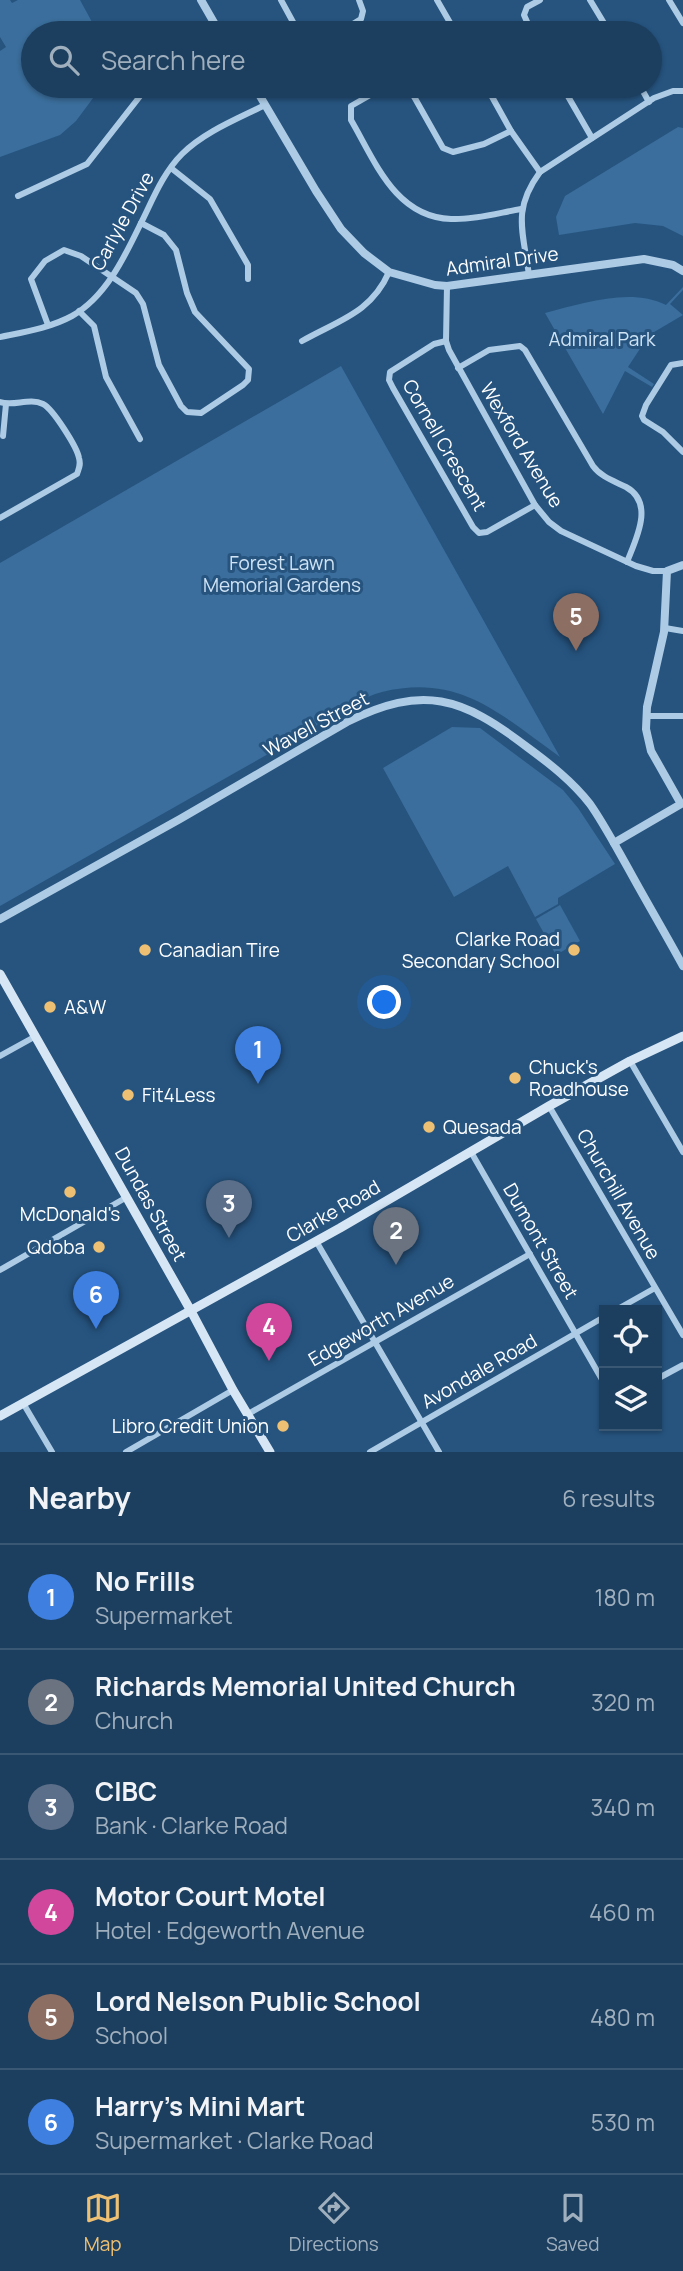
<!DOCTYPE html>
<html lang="en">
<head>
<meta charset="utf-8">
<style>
  body { margin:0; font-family:Manrope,sans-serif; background:#294a68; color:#f1f3f6 }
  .controls { position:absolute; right:21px; bottom:21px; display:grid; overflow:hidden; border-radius:0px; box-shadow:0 2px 5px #0004 }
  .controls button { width:63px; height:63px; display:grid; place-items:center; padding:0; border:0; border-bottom:2px solid #3a5874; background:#1c3f5f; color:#f1f3f6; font:35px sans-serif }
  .you { position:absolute; left:385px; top:1003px; width:24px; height:24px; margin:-18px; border:5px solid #fff; border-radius:50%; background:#1a73e8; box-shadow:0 0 0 10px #1a73e833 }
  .badge { display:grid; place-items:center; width:46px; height:46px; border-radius:50%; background:#eec073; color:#fff; font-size:23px; font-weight:700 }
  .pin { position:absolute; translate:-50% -58px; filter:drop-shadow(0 2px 4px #0008) }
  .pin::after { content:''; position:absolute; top:37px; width:24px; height:21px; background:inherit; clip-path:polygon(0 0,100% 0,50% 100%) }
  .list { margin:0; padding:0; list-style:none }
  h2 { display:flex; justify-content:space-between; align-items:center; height:91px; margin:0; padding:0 28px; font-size:30px }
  h2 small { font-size:23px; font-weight:400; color:#a0afbd }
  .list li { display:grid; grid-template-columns:46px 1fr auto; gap:21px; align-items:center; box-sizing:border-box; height:105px; padding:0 28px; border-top:2px solid #3a5874 }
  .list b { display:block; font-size:26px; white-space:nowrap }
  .list p { margin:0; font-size:23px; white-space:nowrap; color:#a0afbd }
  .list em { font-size:23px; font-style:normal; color:#a0afbd }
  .icon { flex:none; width:38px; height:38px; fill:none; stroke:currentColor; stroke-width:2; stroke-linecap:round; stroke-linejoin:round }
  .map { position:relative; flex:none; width:683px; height:1452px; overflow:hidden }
  .search { position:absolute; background:#1c3f5f; box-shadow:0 2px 5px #0004; left:21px; right:21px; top:21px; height:77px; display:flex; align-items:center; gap:18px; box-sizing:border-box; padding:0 24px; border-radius:38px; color:#a0afbd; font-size:26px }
  .sheet { height:721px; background:#1c3f5f }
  nav { display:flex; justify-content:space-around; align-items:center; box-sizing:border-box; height:98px; border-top:2px solid #3a5874; background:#1c3f5f; font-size:19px; color:#a0afbd }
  nav a { display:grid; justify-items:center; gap:4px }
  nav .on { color:#eec073 }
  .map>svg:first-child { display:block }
</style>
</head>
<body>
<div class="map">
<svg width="683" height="1452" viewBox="0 0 683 1452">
  <rect width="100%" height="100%" fill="#26547f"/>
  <!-- green -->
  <g fill="#3b6e9c">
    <polygon points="0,0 10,0 12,3 18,0 80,0 98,33 33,33 33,86 102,86 76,121 60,135 0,157 0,51 6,47 0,37"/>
    <polygon points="678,127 683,128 683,236 663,226 635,223 559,235 556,217 565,196"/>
    <path d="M683,287V290L670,304L683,315L649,335L628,367L654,384L652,387L625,371L603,414L545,313C581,304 630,287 666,305Z"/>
    <path d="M341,366L560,757C501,715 460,673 382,692C364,696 345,710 330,719L0,906V563Z"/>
    <path d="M564,598L577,605L580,613L570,627L560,625C555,616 553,611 557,602Z"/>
    <polygon points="452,727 480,728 563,790 578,808 615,864 558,898 558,904 535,917 508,866 454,897 383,768"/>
    <polygon points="560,905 580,941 556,955 536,919"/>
  </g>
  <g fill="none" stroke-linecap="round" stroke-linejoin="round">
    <!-- minor -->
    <g stroke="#adcbe5" stroke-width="6">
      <polyline points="281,0 299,33"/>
      <polyline points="437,0 456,33"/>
      <polyline points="590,0 610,33"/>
      <polyline points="669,0 683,23"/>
      <polyline points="338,33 361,19 363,11 359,0"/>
      <polyline points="532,33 524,15 527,7 540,0"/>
      <path d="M386,86L351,106V120C375,161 395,217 451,219C474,220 498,213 521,209"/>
      <polyline points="408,86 443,148 453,152 484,144 511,131"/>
      <polyline points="486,86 511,131 540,172"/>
      <polyline points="562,86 592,138"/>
      <polyline points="640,86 649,102"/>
      <polyline points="171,168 210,199 248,265 248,279"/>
      <polyline points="18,196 87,164 148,86"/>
      <path d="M529,275C523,231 512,210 540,172L654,98L673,91H683"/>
      <polyline points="447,286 446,341 449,350 535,505 549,522 561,531 636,566 653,571 667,571"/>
      <polyline points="79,311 94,326 106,377 140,439"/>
      <polyline points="48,325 31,279 45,261 64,250 81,256 136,293 143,304 159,365 181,406 187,412 201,413 243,385 248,380 249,369 195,312 187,293 176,250 164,235 141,223"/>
      <path d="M0,337C24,332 50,328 72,316C106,297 125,256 141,223C153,199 163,173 182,154C204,132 237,119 265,105"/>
      <path d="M302,341C339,320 371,313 389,272"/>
      <polyline points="446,341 434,344 390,372 389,380 393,388 473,527 479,533 487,532 535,505"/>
      <polyline points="683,363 671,365 646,405 642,416 644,420 663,432 683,452"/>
      <path d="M458,368L489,350L520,346L525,350L593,466C601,477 614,481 626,487C655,503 636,539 627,562"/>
      <path d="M0,402C14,407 29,397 43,404C53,409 77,447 79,458C81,465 79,468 77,474L0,518"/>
      <polyline points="3,436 6,404"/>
      <polyline points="665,628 683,631"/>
      <polyline points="646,716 683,716"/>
      <polyline points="0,1056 36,1036"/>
      <polyline points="630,1061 683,1152"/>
      <polyline points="549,1106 683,1335"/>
      <polyline points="471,1152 604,1383"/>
      <polyline points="316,1241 439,1452"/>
      <polyline points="0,1270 127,1197"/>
      <polyline points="616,1310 655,1288"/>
      <polyline points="657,1379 683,1365"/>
      <polyline points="23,1403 52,1452"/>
      <polyline points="248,1414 530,1254"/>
      <polyline points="126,1452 233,1390"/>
      <polyline points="370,1452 604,1317"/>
    </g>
    <!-- tertiary -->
    <g stroke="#adcbe5" stroke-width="8">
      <polyline points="201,0 220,33"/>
      <polyline points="254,86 316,191 341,229 364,253 389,272 435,285 447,286 644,259 673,265 683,271"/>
      <polyline points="614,843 681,804 651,751 646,729 647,707 664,632 667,571 683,565"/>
      <path d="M0,919L180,819L347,722C423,684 462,697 527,747C550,764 572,781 590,804C604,824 616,847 628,868C646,901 665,933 683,966"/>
    </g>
    <!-- secondary -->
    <g stroke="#d6e6f5" stroke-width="9">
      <polyline points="0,974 191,1311 233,1390 270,1452"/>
      <polyline points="0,1416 340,1228 549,1106 630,1061 683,1036"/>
    </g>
  </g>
  <!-- markers -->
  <g fill="#eec073" stroke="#26547f" stroke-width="2.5">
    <circle cx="145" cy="950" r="7"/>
    <circle cx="574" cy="950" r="7"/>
    <circle cx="50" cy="1007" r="7"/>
    <circle cx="515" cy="1078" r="7"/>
    <circle cx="128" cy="1095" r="7"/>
    <circle cx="429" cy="1127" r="7"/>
    <circle cx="70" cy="1192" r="7"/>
    <circle cx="99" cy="1247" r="7"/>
    <circle cx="283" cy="1426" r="7"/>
  </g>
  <g text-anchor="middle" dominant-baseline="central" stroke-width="6" stroke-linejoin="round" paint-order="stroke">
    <!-- street labels -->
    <g font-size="19" fill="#fff" stroke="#26547f">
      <text transform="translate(122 221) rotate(-61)">Carlyle Drive</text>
      <text transform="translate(502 261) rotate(-8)">Admiral Drive</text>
      <text transform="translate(445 445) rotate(60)">Cornell Crescent</text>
      <text transform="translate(522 445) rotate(59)">Wexford Avenue</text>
      <text transform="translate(316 724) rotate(-28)">Wavell Street</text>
      <text transform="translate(619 1194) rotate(60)">Churchill Avenue</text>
      <text transform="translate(151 1204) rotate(61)">Dundas Street</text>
      <text transform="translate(333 1211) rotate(-30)">Clarke Road</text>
      <text transform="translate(541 1241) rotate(60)">Dumont Street</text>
      <text transform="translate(381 1320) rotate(-30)">Edgeworth Avenue</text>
      <text transform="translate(479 1371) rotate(-30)">Avondale Road</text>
    </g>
    <!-- park labels -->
    <g font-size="19" fill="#d0e4f5" stroke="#26547f">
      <text x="602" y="339">Admiral Park</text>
      <text x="282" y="563">Forest Lawn<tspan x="282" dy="22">Memorial Gardens</tspan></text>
    </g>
    <!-- poi labels -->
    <g font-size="19" fill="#fff" stroke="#26547f" text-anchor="start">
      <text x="560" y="939" text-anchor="end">Clarke Road<tspan x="560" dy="22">Secondary School</tspan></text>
      <text x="159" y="950">Canadian Tire</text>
      <text x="64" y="1007">A&amp;W</text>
      <text x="529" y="1067">Chuck's<tspan x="529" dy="22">Roadhouse</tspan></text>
      <text x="142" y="1095">Fit4Less</text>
      <text x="443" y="1127">Quesada</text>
      <text x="70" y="1214" text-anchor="middle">McDonald's</text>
      <text x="85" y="1247" text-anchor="end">Qdoba</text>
      <text x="269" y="1426" text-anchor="end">Libro Credit Union</text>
    </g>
  </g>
</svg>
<div class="controls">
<button><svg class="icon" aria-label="locate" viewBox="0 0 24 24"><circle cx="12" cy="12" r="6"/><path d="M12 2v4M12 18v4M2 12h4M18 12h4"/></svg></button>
<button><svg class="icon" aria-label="layers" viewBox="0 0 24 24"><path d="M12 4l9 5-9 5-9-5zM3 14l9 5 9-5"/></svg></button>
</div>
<div class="you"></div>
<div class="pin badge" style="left:258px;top:1084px;background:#3f7fe0">1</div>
<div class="pin badge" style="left:396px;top:1265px;background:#6b7280">2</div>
<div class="pin badge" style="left:229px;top:1238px;background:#5c6f8a">3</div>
<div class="pin badge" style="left:269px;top:1361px;background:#d1479c">4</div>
<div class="pin badge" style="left:576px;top:651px;background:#8d6e63">5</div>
<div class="pin badge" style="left:96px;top:1329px;background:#3f7fe0">6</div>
<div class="search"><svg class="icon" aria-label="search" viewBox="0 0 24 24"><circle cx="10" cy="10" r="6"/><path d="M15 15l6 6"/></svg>Search here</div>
</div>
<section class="sheet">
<h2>Nearby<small>6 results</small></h2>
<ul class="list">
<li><span class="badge" style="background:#3f7fe0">1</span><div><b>No Frills</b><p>Supermarket</p></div><em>180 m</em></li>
<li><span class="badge" style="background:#6b7280">2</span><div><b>Richards Memorial United Church</b><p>Church</p></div><em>320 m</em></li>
<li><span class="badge" style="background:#5c6f8a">3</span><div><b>CIBC</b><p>Bank · Clarke Road</p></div><em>340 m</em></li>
<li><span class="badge" style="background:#d1479c">4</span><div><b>Motor Court Motel</b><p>Hotel · Edgeworth Avenue</p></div><em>460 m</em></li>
<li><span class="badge" style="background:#8d6e63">5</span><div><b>Lord Nelson Public School</b><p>School</p></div><em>480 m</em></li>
<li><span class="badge" style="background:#3f7fe0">6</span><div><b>Harry's Mini Mart</b><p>Supermarket · Clarke Road</p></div><em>530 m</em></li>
</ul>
</section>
<nav>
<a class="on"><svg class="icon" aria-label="map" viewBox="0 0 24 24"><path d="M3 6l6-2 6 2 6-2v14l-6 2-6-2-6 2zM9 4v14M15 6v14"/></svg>Map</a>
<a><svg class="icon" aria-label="directions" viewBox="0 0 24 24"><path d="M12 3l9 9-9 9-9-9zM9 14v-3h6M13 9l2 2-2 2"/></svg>Directions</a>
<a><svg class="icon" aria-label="saved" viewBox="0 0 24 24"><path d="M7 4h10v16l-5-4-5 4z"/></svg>Saved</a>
</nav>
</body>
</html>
